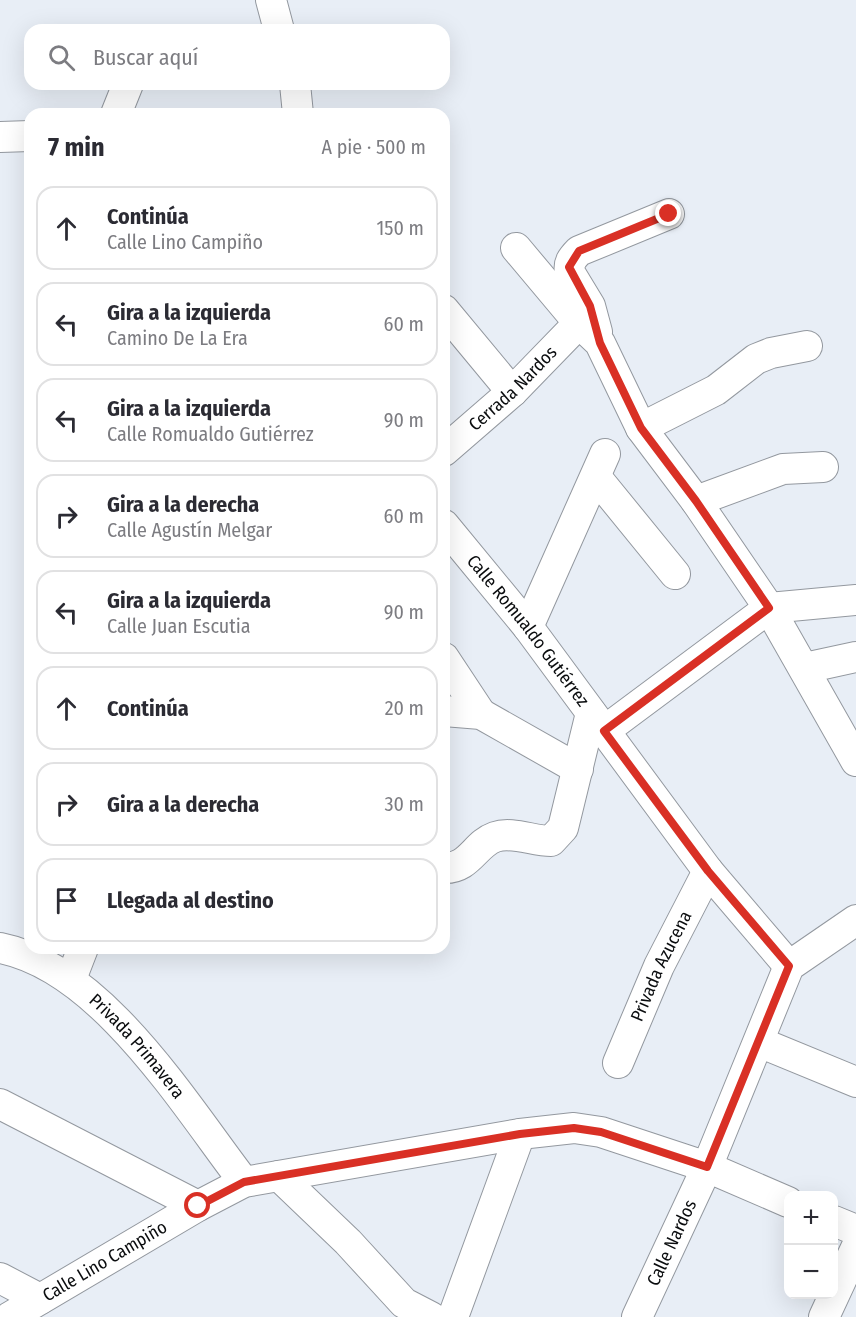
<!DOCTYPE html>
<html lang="es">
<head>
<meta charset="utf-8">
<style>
  body { margin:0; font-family:"Fira Sans Condensed",sans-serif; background:#f7f7f7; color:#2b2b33 }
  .controls { position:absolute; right:18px; bottom:18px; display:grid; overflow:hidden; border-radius:12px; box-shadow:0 6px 24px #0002 }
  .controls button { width:54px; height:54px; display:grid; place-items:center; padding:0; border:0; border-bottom:2px solid #e1e1e2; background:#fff; color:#2b2b33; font:30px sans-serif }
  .stop { position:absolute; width:18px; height:18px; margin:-14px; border:4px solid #d93025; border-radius:50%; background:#fff }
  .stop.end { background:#d93025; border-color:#fff; box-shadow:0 2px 6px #0008 }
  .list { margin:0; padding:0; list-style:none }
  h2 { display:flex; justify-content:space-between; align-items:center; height:78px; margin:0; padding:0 24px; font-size:26px }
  h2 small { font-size:20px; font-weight:400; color:#7c7c81 }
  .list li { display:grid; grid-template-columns:39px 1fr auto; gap:18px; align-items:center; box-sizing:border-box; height:84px; margin:0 12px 12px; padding:0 12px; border:2px solid #e1e1e2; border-radius:18px }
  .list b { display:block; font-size:22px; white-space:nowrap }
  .list p { margin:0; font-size:20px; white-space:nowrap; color:#7c7c81 }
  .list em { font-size:20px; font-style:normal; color:#7c7c81 }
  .icon { flex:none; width:33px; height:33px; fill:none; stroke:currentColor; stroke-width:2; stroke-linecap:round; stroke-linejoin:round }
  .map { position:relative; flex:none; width:856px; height:1317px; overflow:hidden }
  .search { position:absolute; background:#fff; box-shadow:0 6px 24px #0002; left:24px; top:24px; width:426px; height:66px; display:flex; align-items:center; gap:15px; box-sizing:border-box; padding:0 21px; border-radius:18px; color:#7c7c81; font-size:22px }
  .panel { position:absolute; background:#fff; box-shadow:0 6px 24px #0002; left:24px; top:108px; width:426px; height:846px; border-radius:18px }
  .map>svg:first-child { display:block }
</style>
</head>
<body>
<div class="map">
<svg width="856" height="1317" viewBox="0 0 856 1317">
  <rect width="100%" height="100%" fill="#e8eef6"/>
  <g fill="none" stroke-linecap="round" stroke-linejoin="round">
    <defs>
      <g id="minor">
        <polyline points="271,0 279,30"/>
        <polyline points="295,84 298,114"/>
        <polyline points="116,114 128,84"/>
        <polyline points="0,137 30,136"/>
        <polyline points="516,248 579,323 600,343 641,428 696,501 769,608 856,761"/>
        <polyline points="444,310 512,392"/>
        <path d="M597,332L590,306L570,273C568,263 572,258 579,251L669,214"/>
        <polyline points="641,428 716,390 756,359 771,353 807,346"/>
        <path id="s1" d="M444,451L512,392L579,323"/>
        <polyline points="596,477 675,574"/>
        <polyline points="696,501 783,469 823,467"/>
        <path id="s2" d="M444,525L528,627L708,871L789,966"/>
        <polyline points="528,627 605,454"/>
        <polyline points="444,658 481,714"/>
        <polyline points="805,668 856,657"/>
        <polyline points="444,711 481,714 578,769"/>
        <polyline points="604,731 769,608 856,600"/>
        <path d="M444,868C469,869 475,844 495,837C512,831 533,841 551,841L563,828L591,713"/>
        <path id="s3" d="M0,948C102,968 184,1104 244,1182"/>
        <polyline points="71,979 83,948"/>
        <polyline points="759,1042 856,1082"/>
        <path id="s4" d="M618,1063L659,966L708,871"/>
        <polyline points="0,1104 198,1206"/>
        <polyline points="279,1176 348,1242 404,1303 431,1317"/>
        <polyline points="834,1221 856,1230"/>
        <polyline points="0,1278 40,1299"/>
        <path id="s5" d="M10,1317L198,1206L244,1182L520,1134L574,1128L601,1132L707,1167L788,1202"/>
        <polyline points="453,1317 520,1134"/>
        <path id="s6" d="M637,1317L707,1167L789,966L856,920"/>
        <polyline points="824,1317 856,1248"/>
      </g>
    </defs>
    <!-- minor casing -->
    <use href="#minor" stroke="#93989f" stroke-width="32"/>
    <!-- minor -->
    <use href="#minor" stroke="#fff" stroke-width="30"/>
  </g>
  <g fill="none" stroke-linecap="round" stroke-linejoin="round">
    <!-- route -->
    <polyline stroke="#d93025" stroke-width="8" points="198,1206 244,1182 520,1134 574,1128 601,1132 707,1167 789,966 708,871 604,731 769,608 696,501 641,428 600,343 590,306 569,267 579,251 669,214"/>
  </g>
  <g text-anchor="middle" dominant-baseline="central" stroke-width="4.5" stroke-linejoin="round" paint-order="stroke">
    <!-- street labels -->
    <g font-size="18" fill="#0a0c0e" stroke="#e8eef6">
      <text stroke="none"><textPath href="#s1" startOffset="93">Cerrada Nardos</textPath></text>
      <text stroke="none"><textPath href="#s2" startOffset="135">Calle Romualdo Gutiérrez</textPath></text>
      <text stroke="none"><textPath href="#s4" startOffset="106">Privada Azucena</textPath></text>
      <text stroke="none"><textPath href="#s3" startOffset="172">Privada Primavera</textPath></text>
      <text stroke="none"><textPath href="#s6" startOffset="82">Calle Nardos</textPath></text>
      <text stroke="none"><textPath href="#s5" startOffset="110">Calle Lino Campiño</textPath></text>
    </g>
  </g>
</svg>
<div class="controls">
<button>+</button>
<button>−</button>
</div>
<div class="stop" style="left:198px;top:1206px"></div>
<div class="stop end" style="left:669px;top:214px"></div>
<div class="search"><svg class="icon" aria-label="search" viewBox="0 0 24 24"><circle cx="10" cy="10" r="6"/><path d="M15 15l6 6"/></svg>Buscar aquí</div>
<section class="panel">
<h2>7 min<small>A pie · 500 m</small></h2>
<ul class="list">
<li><svg class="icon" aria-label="ahead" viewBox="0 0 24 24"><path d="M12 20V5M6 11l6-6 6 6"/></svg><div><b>Continúa</b><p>Calle Lino Campiño</p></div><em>150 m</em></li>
<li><svg class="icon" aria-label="left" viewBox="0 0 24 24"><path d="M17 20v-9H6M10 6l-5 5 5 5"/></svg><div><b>Gira a la izquierda</b><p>Camino De La Era</p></div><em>60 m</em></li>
<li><svg class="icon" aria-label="left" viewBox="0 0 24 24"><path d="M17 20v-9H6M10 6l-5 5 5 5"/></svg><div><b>Gira a la izquierda</b><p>Calle Romualdo Gutiérrez</p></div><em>90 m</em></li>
<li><svg class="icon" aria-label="right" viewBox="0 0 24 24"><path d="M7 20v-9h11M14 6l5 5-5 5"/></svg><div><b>Gira a la derecha</b><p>Calle Agustín Melgar</p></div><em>60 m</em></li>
<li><svg class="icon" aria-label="left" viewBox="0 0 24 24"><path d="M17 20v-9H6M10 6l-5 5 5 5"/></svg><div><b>Gira a la izquierda</b><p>Calle Juan Escutia</p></div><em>90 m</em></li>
<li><svg class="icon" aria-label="ahead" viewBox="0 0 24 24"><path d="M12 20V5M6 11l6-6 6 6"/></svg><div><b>Continúa</b></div><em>20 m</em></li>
<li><svg class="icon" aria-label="right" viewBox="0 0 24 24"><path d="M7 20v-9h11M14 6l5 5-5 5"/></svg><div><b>Gira a la derecha</b></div><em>30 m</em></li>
<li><svg class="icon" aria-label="arrive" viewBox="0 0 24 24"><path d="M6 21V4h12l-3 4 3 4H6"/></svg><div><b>Llegada al destino</b></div></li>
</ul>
</section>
</div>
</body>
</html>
